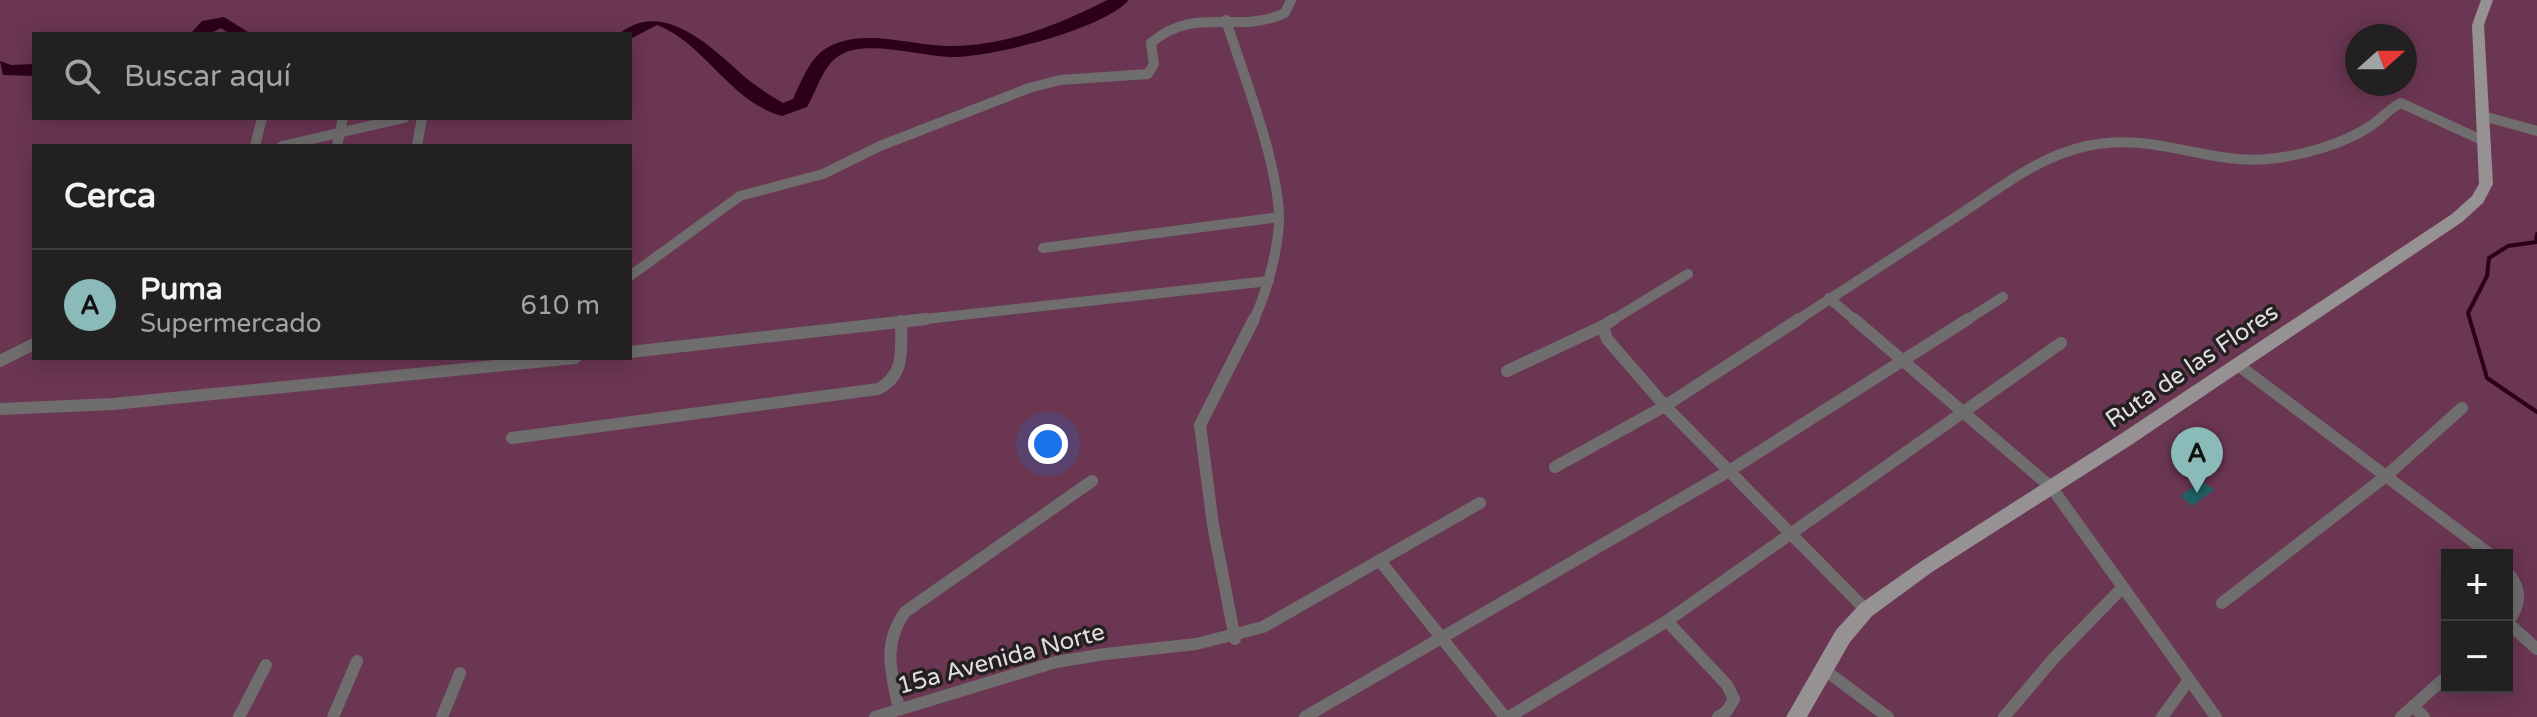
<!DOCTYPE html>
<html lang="es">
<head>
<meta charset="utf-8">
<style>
  body { margin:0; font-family:"Varela Round",sans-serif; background:#2e2d2e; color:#f1f3f6 }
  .controls { position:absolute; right:24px; bottom:24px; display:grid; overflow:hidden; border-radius:0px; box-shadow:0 4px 20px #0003 }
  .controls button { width:72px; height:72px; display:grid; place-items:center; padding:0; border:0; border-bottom:2px solid #3f3e3f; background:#222021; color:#f1f3f6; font:40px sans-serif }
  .compass { position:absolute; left:2345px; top:24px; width:72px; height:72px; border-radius:50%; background:#222021; box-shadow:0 4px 20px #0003; rotate:69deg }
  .you { position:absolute; left:1048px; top:444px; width:28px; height:28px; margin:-20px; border:6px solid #fff; border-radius:50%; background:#1a73e8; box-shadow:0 0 0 12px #1a73e833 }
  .badge { display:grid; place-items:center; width:52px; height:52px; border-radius:50%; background:#8bbbb9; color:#111; font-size:26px; font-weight:700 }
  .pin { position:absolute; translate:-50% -66px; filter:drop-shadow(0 2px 4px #0008) }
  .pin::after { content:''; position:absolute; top:42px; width:28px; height:24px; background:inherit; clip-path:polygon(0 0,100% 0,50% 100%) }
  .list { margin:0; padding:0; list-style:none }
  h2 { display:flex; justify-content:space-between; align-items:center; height:104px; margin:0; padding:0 32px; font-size:34px }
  h2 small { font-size:26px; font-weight:400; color:#a2a3a5 }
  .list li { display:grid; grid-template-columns:52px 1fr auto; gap:24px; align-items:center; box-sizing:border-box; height:112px; padding:0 32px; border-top:2px solid #3f3e3f }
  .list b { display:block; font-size:30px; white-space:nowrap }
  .list p { margin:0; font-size:26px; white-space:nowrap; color:#a2a3a5 }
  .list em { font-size:26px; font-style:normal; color:#a2a3a5 }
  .icon { flex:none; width:44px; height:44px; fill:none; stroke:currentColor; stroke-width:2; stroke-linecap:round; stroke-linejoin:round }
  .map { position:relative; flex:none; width:2537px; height:717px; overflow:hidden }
  .search { position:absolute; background:#222021; box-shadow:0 4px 20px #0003; left:32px; top:32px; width:600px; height:88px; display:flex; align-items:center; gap:20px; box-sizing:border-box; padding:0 28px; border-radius:0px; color:#a2a3a5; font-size:30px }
  .panel { position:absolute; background:#222021; box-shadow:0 4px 20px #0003; left:32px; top:144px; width:600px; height:216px; border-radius:0px }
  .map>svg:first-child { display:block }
</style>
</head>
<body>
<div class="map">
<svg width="2537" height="717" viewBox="0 0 2537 717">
  <rect width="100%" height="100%" fill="#2e2a2c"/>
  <!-- green -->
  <path fill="#6b3652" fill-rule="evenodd" d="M0,0H2537V717H0ZM34,34H630V118H34ZM2357,36H2405V84H2357ZM34,146H630V358H34ZM2447,555H2507V687H2447Z"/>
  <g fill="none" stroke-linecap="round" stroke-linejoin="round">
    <!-- stream -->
    <polyline stroke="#2c001a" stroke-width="4" points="2537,234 2536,242 2508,246 2489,258 2487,276 2468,313 2487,378 2537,412"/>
    <!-- river -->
    <g fill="#2c001a" fill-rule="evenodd">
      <path d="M1107,0H1129C1102,30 989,58 949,57C920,56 871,41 844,53C823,62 818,89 807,107L782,116C730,102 706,44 657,25L630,39V34H619C660,0 706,42 737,70C751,83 767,94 783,103L793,99C802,80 811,54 832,45C868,29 910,45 948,46C1003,47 1059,25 1107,0Z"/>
      <polygon points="224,17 251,34 230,34 221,28 209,34 190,34 202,21"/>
      <polygon points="0,61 11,65 34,64 34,76 3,75"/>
    </g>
  </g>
  <!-- building -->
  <polygon fill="#216166" points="2202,481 2214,490 2192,506 2180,496"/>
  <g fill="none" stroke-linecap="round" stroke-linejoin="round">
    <!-- minor-far1 -->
    <g stroke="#6f6d6e" stroke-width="10">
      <path d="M1226,20C1244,78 1276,155 1279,215C1280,244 1266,296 1253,321"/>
      <polyline points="2483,116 2537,131"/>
      <polyline points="255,146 262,118"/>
      <polyline points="282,146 404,118"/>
      <polyline points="337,146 343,118"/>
      <polyline points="417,146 422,118"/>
      <polyline points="1043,248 1279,217"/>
      <path d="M630,276L740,196L823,174L880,146L1029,88L1060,80L1148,74L1154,64L1151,43C1194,5 1238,35 1285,13L1291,0"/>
      <polyline points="1829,298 1856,321"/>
      <polyline points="908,321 1269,281"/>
      <polyline points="1611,321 1688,274"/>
      <path d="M1796,321C1850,286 1905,250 1959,215C2000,188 2039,156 2087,146C2154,131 2207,165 2268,159C2302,156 2344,144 2372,125C2382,118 2390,108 2401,103L2484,141"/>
      <polyline points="1965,321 2003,297"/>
    </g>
    <!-- minor -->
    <g stroke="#6f6d6e" stroke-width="12">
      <polyline points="1614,319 1603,326 1607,339 1665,406 1866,610"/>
      <polyline points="1854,319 2052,488 2216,717"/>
      <polyline points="630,352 926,319"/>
      <polyline points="0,361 34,344"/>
      <polyline points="2238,365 2491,555"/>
      <polyline points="1507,371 1603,326"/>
      <polyline points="0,409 113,404 575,358"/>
      <path d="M512,438L878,389C906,375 901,348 901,321"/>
      <polyline points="1555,467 1665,406 1799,319"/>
      <polyline points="1380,561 1505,717"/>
      <path d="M2507,571C2522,590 2522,604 2507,623"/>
      <polyline points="2222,603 2386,476 2462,408"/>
      <polyline points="1667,621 1727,685 1734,699 1727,711 1718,717"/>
      <polyline points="2507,622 2537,649"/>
      <polyline points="1235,639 1213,525 1200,425 1254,319"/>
      <polyline points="1822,668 1888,717"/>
      <polyline points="2413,706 2424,717"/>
      <path d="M899,709C891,673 882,644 905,612L1092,481"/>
      <polyline points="239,717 266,665"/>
      <polyline points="333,717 357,661"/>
      <polyline points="442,717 460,673"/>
      <polyline points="875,717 1056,662 1105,654 1196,644 1263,627 1480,503"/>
      <polyline points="1305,717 1729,471 1968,319"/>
      <polyline points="1509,717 1667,621 2061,343"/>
      <polyline points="2004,717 2054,658 2122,588"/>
      <polyline points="2162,717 2189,680"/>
      <polyline points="2401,717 2447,676"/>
    </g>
    <!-- secondary -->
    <polygon fill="#969294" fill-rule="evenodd" points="2481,0 2493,0 2484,25 2493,184 2483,203 2462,222 2131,445 1932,572 1872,616 1850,642 1807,717 1786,717 1836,630 1860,604 1920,562 2119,435 2452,214 2472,196 2479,184 2472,25"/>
  </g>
  <g text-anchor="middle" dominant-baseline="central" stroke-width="7" stroke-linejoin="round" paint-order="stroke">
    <!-- street labels -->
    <g font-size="24" fill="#e1dedf" stroke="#242022">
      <text transform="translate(2192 366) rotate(-34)">Ruta de las Flores</text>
      <text transform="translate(1001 659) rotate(-15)">15a Avenida Norte</text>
    </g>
  </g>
</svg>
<div class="controls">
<button>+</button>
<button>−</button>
</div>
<svg class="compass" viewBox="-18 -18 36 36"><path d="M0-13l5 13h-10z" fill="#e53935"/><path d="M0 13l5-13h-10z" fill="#a2a3a5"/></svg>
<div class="you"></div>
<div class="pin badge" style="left:2197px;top:493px">A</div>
<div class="search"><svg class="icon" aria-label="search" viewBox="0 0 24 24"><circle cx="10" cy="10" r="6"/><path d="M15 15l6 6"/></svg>Buscar aquí</div>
<section class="panel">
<h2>Cerca<small></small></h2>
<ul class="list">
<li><span class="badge">A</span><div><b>Puma</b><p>Supermercado</p></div><em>610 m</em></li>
</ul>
</section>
</div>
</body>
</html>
